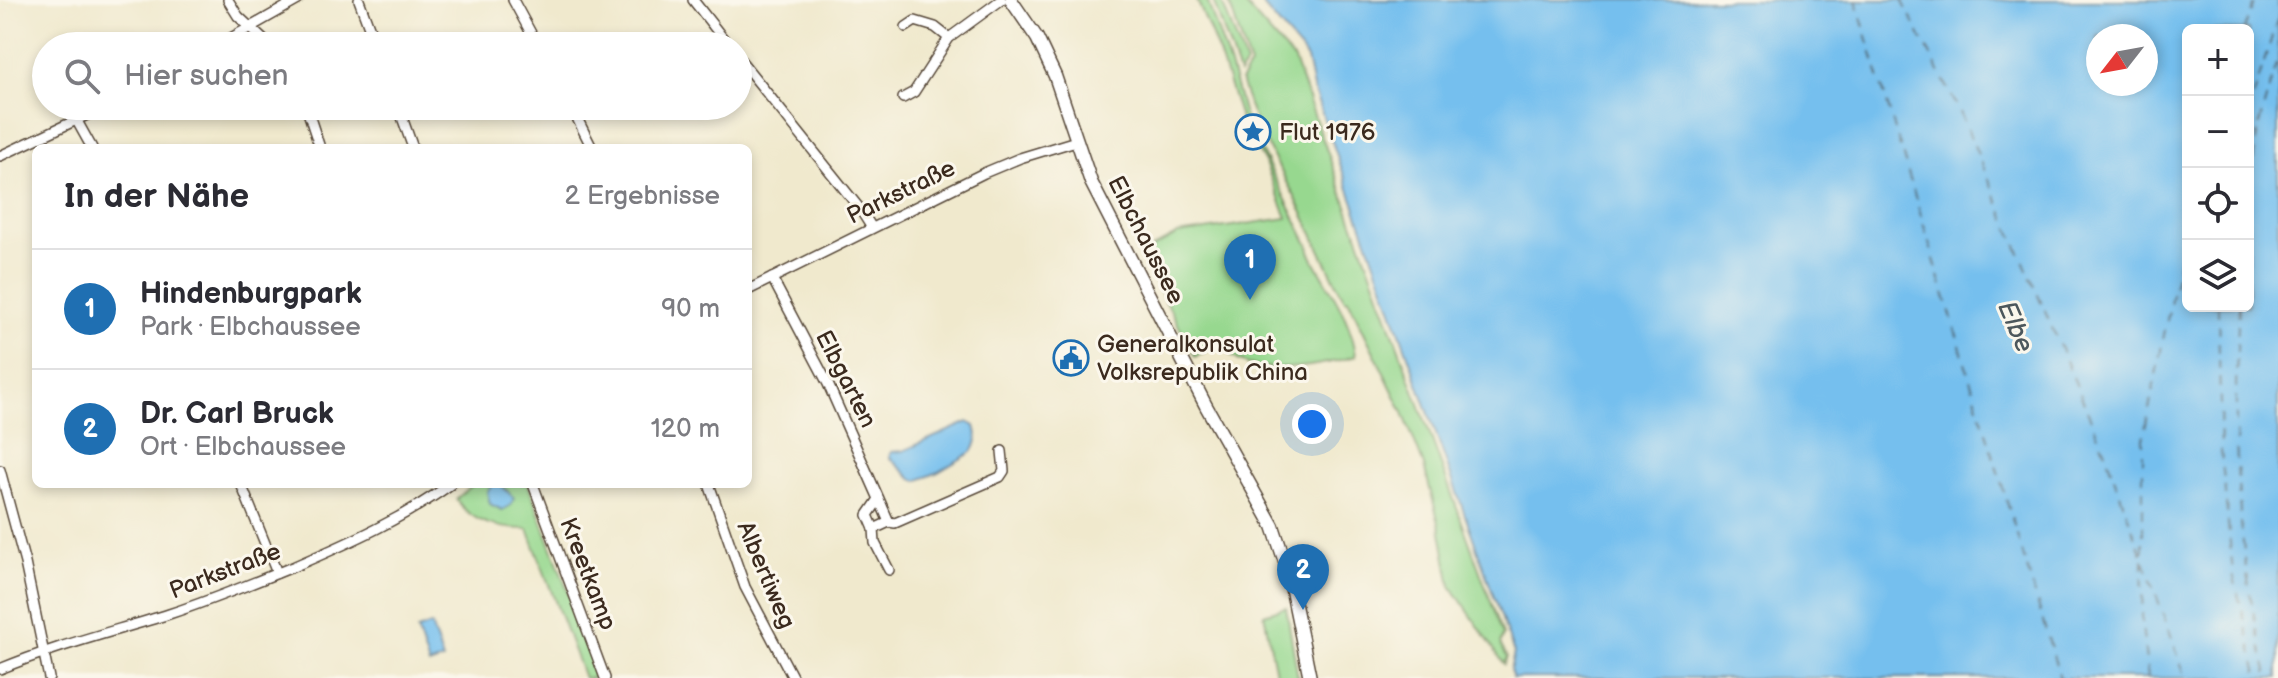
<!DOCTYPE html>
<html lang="de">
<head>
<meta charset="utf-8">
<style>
  body { margin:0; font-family:"Balsamiq Sans",sans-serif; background:#f7f7f7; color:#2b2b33 }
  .controls { position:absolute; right:24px; top:24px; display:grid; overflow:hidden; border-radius:12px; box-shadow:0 4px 12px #0003 }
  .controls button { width:72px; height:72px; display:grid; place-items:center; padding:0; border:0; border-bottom:2px solid #e1e1e2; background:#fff; color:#2b2b33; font:40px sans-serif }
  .compass { position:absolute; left:2086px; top:24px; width:72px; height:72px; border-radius:50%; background:#fff; box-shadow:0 4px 12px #0003; rotate:239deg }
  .you { position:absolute; left:1312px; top:424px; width:28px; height:28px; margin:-20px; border:6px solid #fff; border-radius:50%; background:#1a73e8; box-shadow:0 0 0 12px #1a73e833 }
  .badge { display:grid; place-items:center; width:52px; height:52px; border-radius:50%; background:#1f6fb2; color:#fff; font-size:26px; font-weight:700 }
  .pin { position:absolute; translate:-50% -66px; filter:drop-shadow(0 2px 4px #0008) }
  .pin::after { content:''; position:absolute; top:42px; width:28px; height:24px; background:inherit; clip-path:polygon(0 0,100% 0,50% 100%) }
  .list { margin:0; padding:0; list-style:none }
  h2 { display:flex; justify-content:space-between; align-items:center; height:104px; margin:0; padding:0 32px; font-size:34px }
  h2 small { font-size:26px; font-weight:400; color:#7c7c81 }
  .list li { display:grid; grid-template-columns:52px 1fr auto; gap:24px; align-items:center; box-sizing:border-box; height:120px; padding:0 32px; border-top:2px solid #e1e1e2 }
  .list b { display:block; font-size:30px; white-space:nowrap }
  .list p { margin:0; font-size:26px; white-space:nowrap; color:#7c7c81 }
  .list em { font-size:26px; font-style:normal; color:#7c7c81 }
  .icon { flex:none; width:44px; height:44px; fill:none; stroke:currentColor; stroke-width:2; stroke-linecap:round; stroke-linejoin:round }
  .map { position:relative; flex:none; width:2278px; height:678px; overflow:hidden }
  .search { position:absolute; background:#fff; box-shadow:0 4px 12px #0003; left:32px; top:32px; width:720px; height:88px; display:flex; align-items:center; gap:20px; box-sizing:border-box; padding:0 28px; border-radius:44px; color:#7c7c81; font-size:30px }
  .panel { position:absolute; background:#fff; box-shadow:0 4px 12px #0003; left:32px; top:144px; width:720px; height:344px; border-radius:12px }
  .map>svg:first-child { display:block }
</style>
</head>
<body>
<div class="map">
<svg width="2278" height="678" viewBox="0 0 2278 678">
  <rect width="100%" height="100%" fill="#fbf7ec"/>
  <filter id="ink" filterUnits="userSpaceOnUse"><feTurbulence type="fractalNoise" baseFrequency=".0125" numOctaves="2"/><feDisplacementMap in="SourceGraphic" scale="16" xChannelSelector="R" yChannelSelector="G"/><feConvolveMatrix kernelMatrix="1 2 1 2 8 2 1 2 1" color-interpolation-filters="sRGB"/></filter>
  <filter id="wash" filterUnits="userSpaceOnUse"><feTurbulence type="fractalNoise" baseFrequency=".006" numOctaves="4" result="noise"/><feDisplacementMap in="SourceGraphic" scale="32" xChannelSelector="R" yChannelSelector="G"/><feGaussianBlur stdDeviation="1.8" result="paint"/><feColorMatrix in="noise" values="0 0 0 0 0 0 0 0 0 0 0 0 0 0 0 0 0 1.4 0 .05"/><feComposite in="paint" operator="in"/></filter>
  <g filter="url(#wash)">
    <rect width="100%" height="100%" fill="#f0e9cd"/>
    <!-- green -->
    <g fill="#97d88f" stroke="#698156" stroke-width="2">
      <path d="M1197,0H1207L1231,69L1245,118L1309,246C1311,258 1316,263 1322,274C1336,299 1353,327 1356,356C1325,365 1268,376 1238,360C1231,356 1225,350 1219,344L1195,357L1141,254L1178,234L1287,218L1264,161L1242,124L1219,53Z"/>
      <polygon points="1213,0 1221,0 1246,64 1239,74"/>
      <path d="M1228,0H1241L1294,60L1503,635L1500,644L1507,657L1504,664L1451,586L1440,527L1424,466L1402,410L1348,299L1345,300C1327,267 1313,232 1296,199C1275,159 1252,123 1241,80L1250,66Z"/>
      <path d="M474,484H493L490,486L508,491L500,484H528L600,678H584L528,529C499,529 472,524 456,499Z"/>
      <polygon points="1286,607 1298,678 1277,678 1264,614"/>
    </g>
    <!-- water -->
    <g fill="#74bfee" stroke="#587486" stroke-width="2" fill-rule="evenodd">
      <path d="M1258,0H2278V678H1513L1510,670L1514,653L1313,88L1307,59L1301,50ZM2188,30H2248V306H2188ZM2146,36V84H2098V36Z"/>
      <path d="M968,422L975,426C978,436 978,443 972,452L938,472L917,481L912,479L889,457L891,452L903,451Z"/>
      <polygon points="493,484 500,484 514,498 511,505 502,510 490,504 487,492"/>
      <polygon points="431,625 443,660 429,665 417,630"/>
    </g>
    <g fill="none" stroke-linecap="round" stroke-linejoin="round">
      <!-- ferry -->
      <g stroke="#4c575c" stroke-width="2" stroke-dasharray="10 8" stroke-linecap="butt">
        <polyline points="1856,0 2060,678"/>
        <polyline points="1902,0 1959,110 2105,452 2186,678"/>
        <polyline points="2244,30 2255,0"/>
        <polyline points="2248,114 2278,17"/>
        <polyline points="2248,196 2258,128 2278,56"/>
        <polyline points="2218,306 2221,451 2233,574 2259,678"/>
        <path d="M2239,306C2232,430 2235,557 2269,678"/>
        <polyline points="2143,553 2143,439 2188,216"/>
        <polyline points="2143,559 2142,626 2148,678"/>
      </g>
    </g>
  </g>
  <g filter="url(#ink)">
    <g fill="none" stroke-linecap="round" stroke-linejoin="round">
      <defs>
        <g id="minor">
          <polyline points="228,0 238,16 270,46"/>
          <polyline points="359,0 376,46"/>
          <polyline points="513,0 538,46"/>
          <polyline points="693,0 729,46"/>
          <polyline points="906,27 915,21 935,27 949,38"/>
          <polyline points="217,46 298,0"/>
          <polyline points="738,57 860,209 872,228"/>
          <polyline points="903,98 914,92 949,38 1001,0"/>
          <polyline points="306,106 320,148"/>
          <polyline points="398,106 413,148"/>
          <polyline points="571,106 592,148"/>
          <polyline points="77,121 92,148"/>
          <polyline points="0,156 106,106"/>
          <polyline points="772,278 828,384 879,499 868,515 874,529 889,522 879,499"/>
          <polyline points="748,290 984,173 1020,158 1076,141"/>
          <polyline points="0,470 25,563 49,678"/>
          <polyline points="241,484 277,573"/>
          <polyline points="533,484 605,678"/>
          <polyline points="709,484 745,587 793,678"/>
          <polyline points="889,522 895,523 1000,477 1004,471 1002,451"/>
          <polyline points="874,529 875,543 889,570"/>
          <path d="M0,669C55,646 112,632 169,614C212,600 253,583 295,566C351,542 402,519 451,484"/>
        </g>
        <polyline id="secondary" points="1011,0 1037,38 1055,76 1091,182 1206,406 1273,526 1288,571 1310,678"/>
      </defs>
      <!-- minor casing -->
      <use href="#minor" stroke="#564738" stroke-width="12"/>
      <!-- secondary casing -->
      <use href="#secondary" stroke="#564738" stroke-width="15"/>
      <!-- minor -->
      <use href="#minor" stroke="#fff" stroke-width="9"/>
      <!-- secondary -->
      <use href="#secondary" stroke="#fff" stroke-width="12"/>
    </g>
  </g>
  <!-- icons -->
  <defs>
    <symbol id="sight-ring" viewBox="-11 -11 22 22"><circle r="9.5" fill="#fbf7ec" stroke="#1f6fb2" stroke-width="1.5"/><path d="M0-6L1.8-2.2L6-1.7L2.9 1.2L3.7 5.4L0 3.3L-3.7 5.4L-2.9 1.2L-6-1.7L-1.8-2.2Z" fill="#1f6fb2"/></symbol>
    <symbol id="civic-ring" viewBox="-11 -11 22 22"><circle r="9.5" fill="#fbf7ec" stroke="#1f6fb2" stroke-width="1.5"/><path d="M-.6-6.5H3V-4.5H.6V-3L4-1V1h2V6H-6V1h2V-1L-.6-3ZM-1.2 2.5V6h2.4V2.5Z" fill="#1f6fb2"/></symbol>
  </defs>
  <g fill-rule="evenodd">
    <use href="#sight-ring" x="1233" y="112" width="40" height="40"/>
    <use href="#civic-ring" x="1051" y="338" width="40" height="40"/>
  </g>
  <g text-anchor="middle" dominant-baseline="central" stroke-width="6" stroke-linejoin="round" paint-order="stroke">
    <!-- poi labels -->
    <g font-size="24" fill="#3b2a1e" stroke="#fbf7ec" text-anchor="start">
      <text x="1279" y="132">Flut 1976</text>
      <text x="1097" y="344">Generalkonsulat<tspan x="1097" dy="28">Volksrepublik China</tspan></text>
    </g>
    <!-- street labels -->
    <g font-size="24" fill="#3b2a1e" stroke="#fbf7ec">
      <text transform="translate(901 192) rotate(-26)">Parkstraße</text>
      <text transform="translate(1146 240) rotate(63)">Elbchaussee</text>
      <text transform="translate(846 379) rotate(63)">Elbgarten</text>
      <text transform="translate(225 571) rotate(-21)">Parkstraße</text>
      <text transform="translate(588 574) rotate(69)">Kreetkamp</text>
      <text transform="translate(766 575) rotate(67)">Albertiweg</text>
    </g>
    <!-- water labels -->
    <g font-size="26" font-style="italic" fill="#4c575c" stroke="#fbf7ec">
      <text transform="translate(2015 327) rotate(67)">Elbe</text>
    </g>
  </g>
</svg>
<div class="controls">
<button>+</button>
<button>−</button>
<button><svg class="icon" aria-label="locate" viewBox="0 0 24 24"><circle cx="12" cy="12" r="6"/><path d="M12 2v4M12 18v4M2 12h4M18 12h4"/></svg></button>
<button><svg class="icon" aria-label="layers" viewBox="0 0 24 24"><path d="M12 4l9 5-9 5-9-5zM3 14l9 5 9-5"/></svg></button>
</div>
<svg class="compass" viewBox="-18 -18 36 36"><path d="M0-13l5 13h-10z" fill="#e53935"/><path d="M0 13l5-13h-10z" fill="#7c7c81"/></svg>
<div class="you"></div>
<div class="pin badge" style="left:1250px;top:300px">1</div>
<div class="pin badge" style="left:1303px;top:610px">2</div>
<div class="search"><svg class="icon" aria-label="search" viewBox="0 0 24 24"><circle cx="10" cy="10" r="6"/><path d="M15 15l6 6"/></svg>Hier suchen</div>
<section class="panel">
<h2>In der Nähe<small>2 Ergebnisse</small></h2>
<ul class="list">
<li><span class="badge">1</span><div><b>Hindenburgpark</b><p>Park · Elbchaussee</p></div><em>90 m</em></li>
<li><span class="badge">2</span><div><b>Dr. Carl Bruck</b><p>Ort · Elbchaussee</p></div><em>120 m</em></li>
</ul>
</section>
</div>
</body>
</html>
